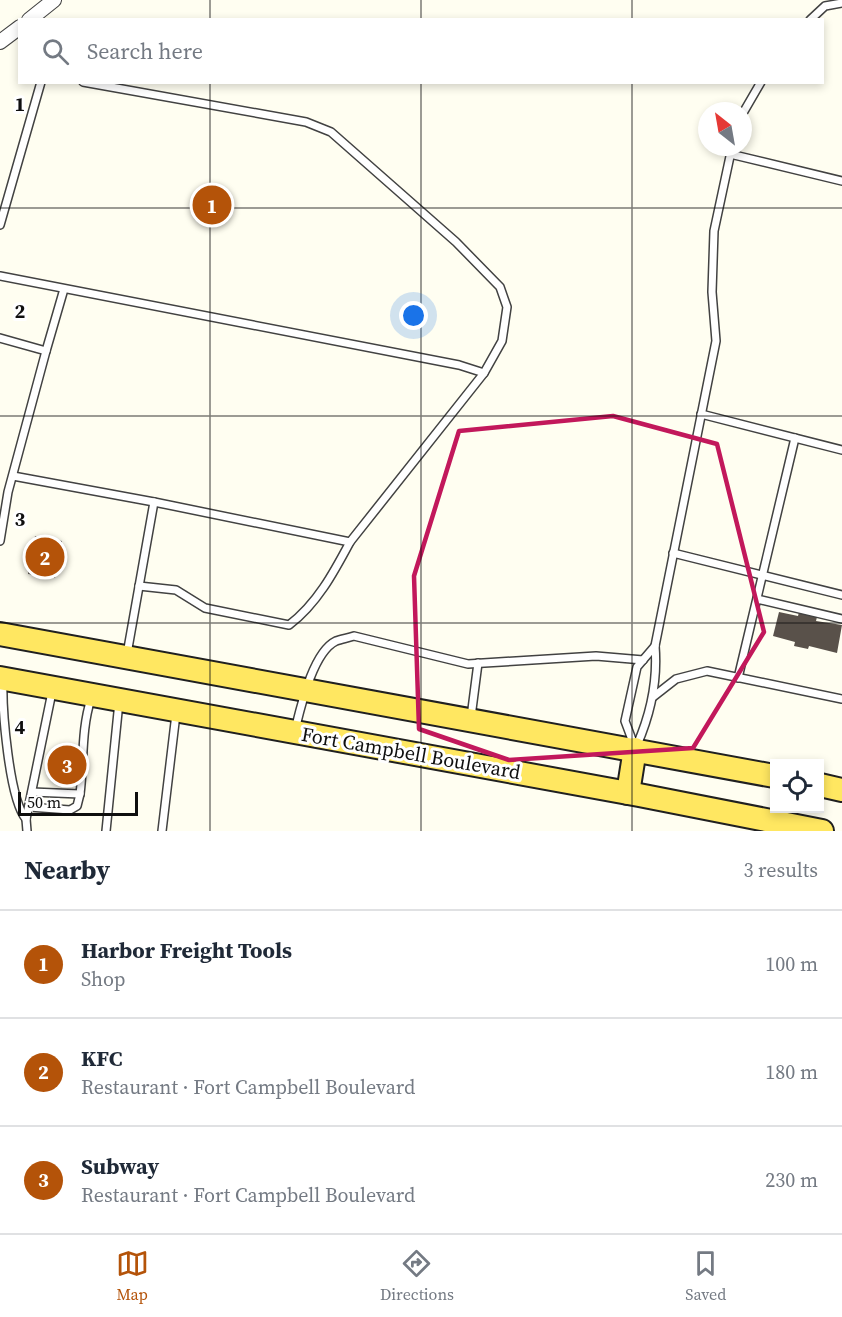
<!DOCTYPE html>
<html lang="en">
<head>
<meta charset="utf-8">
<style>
  body { margin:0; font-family:"Source Serif 4",serif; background:#f2f2f3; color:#1f2937 }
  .controls { position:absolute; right:18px; bottom:18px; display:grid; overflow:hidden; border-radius:0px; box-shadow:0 3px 9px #0003 }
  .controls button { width:54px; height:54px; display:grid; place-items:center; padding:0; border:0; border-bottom:2px solid #e0e1e3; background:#fff; color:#1f2937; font:30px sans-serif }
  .compass { position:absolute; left:698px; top:102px; width:54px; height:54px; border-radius:50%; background:#fff; box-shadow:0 3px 9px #0003; rotate:329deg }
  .scale { position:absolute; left:18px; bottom:15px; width:120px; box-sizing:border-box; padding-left:6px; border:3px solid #0f0f0f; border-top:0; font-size:16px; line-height:21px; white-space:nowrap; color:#0f0f0f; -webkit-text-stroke:4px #fff; paint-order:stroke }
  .you { position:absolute; left:414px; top:316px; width:21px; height:21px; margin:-15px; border:4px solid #fff; border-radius:50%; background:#1a73e8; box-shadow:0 0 0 9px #1a73e833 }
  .badge { display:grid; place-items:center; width:39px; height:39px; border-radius:50%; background:#b45309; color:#fff; font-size:20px; font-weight:700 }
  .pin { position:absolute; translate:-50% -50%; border:3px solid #fff; box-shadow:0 2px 6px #0006 }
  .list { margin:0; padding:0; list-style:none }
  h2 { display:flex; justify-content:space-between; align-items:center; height:78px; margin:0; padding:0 24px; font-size:26px }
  h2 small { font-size:20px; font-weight:400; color:#747a83 }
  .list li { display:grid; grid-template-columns:39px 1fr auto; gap:18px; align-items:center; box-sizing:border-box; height:108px; padding:0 24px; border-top:2px solid #e0e1e3 }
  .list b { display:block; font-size:22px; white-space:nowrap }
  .list p { margin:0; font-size:20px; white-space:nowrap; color:#747a83 }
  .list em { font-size:20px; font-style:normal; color:#747a83 }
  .icon { flex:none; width:33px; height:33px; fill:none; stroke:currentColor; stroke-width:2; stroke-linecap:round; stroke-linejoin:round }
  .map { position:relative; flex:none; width:842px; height:831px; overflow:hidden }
  .search { position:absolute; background:#fff; box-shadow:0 3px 9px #0003; left:18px; right:18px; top:18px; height:66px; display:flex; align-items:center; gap:15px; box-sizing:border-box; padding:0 21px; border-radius:0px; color:#747a83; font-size:22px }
  .sheet { height:402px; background:#fff }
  nav { display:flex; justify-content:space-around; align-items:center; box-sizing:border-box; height:84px; border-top:2px solid #e0e1e3; background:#fff; font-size:16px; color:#747a83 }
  nav a { display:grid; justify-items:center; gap:3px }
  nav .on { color:#b45309 }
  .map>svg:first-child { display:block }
</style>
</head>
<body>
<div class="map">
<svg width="842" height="831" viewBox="0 0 842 831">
  <rect width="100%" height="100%" fill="#fffef1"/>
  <!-- building -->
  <g fill="#59514a">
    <polygon points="35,536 62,541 55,578 28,574"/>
    <polygon points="779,612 798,616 799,612 817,617 816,621 842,625 837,653 809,646 808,649 794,646 795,642 773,636"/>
  </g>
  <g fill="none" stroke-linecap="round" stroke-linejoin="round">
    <defs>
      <g id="service">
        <polyline points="810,20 825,6 842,3"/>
        <polyline points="83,82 306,122 331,132 456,242 500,287 507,307 502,341 484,373 350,542 154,502 127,654"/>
        <polyline points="743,113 761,82"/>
        <polyline points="730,154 842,181"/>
        <polyline points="0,225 41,82"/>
        <polyline points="0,276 459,365 484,373"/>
        <polyline points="0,338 46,351 8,492 0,541"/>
        <polyline points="46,351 64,289"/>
        <polyline points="701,414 842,450"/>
        <polyline points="13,476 154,502"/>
        <polyline points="673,553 842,595"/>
        <path d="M139,586L176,590L205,608L289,625C317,604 334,572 350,542"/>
        <polyline points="757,599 842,619"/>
        <polyline points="738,678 795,438"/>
        <path d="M3,681C2,709 9,799 26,819"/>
        <polyline points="653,697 676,679 707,671 842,699"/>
        <polyline points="471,717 478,663"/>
        <path d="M295,730C301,706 313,652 336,641C341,639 348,638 354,636L468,664L596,656L643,660"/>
        <polyline points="634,745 625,721 637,667 655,646"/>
        <path d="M637,745C651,713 658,682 655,646L716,341L712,292L714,231L732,147"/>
        <path d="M32,792L80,794C84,763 81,729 91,699"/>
        <polyline points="29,807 70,810 77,806 80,794"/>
        <polyline points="27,831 26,819 52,692"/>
        <polyline points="106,831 119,702"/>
        <polyline points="162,831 176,714"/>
      </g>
      <g id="minor">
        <polyline points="29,20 54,0"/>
        <polyline points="0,42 20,27"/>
      </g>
      <g id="primary">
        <polyline points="0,634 774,776"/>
        <polyline points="0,678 639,795 822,831"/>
        <polyline points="820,785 842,790"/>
        <polyline points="628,793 635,749"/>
      </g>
    </defs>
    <!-- service casing -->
    <use href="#service" stroke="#424242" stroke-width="10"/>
    <!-- minor casing -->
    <use href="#minor" stroke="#424242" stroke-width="16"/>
    <!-- primary casing -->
    <use href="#primary" stroke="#202020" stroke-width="26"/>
    <!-- service -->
    <use href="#service" stroke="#fff" stroke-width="7"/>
    <!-- minor -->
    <use href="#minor" stroke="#fff" stroke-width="14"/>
    <!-- primary -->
    <use href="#primary" stroke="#ffe761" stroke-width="22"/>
  </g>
  <!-- marked area -->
  <path fill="none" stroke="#c2185b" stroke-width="4.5" stroke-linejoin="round" d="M613,416L717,444L764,632L693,748L509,760L419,729L414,576L459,431Z"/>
  <!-- grid -->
  <path fill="none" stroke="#0f0f0f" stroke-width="1.5" stroke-opacity="0.55" d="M210,0V20M421,0V20M632,0V20M210,82V831M421,82V831M632,82V831M0,208H842M0,416H842M0,623H842"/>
  <g text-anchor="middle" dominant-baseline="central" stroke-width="6" stroke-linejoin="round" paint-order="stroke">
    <!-- street labels -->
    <g font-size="20" fill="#0f0f0f" stroke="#fff">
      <text transform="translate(411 753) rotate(10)">Fort Campbell Boulevard</text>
    </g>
  </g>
  <g font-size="20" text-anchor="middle" font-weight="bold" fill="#0f0f0f" stroke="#fff" stroke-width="6" stroke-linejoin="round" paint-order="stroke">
    <text x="20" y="111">1</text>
    <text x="20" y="318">2</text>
    <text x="20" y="526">3</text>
    <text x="20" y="734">4</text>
  </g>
</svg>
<div class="controls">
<button><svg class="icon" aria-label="locate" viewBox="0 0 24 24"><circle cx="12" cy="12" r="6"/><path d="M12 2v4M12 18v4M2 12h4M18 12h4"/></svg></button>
</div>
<svg class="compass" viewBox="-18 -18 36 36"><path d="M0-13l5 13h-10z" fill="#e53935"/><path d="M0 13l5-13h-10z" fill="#747a83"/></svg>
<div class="scale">50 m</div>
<div class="you"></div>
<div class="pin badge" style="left:212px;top:205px">1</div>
<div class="pin badge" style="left:45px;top:557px">2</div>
<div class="pin badge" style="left:67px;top:765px">3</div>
<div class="search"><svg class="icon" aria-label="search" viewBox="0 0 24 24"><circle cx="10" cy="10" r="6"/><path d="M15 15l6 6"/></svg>Search here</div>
</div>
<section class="sheet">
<h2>Nearby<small>3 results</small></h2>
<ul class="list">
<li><span class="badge">1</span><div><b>Harbor Freight Tools</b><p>Shop</p></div><em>100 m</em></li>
<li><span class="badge">2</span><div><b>KFC</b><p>Restaurant · Fort Campbell Boulevard</p></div><em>180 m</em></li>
<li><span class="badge">3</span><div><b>Subway</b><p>Restaurant · Fort Campbell Boulevard</p></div><em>230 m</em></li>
</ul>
</section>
<nav>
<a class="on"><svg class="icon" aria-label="map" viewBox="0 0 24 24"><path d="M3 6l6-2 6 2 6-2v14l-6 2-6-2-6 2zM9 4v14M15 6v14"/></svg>Map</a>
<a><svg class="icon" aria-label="directions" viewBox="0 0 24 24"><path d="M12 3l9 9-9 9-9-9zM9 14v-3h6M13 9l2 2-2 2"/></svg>Directions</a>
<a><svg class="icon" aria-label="saved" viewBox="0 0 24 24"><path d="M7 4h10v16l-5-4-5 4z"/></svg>Saved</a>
</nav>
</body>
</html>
